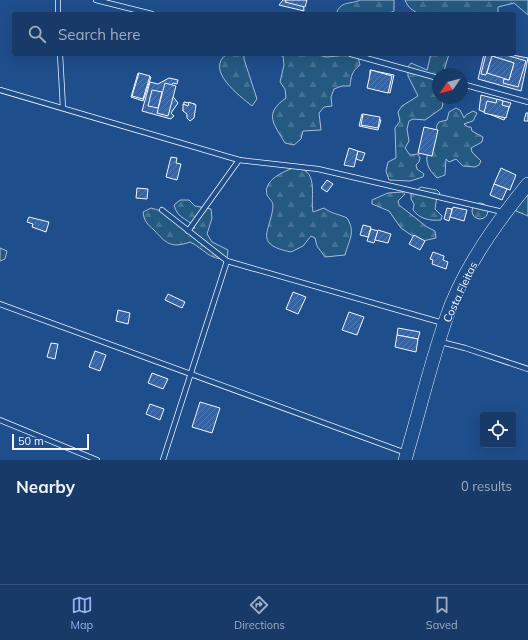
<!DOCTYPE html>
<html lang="en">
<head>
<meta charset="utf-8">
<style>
  body { margin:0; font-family:Mulish,sans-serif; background:#20416f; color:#f1f3f6 }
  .controls { position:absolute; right:12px; bottom:12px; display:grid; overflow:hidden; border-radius:4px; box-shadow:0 4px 16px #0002 }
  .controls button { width:36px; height:36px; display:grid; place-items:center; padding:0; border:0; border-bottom:1px solid #36547d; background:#173a69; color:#f1f3f6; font:20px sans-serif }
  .compass { position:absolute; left:432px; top:68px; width:36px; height:36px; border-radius:50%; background:#173a69; box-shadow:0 4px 16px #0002; rotate:235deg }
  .scale { position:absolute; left:12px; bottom:10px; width:77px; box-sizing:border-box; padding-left:4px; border:2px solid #f2f6ff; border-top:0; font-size:11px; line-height:14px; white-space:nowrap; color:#f2f6ff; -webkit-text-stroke:3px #1f4e8c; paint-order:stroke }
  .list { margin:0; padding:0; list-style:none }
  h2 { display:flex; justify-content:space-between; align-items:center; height:52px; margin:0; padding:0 16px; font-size:17px }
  h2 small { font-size:13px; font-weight:400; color:#9eadc0 }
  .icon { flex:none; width:22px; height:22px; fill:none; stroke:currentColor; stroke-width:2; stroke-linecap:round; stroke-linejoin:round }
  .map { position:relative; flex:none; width:528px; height:460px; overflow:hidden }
  .search { position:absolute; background:#173a69; box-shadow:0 4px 16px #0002; left:12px; right:12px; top:12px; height:44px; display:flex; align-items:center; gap:10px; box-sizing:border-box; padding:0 14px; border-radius:4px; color:#9eadc0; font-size:15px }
  .sheet { height:124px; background:#173a69 }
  nav { display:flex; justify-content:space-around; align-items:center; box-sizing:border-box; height:56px; border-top:1px solid #36547d; background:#173a69; font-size:11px; color:#9eadc0 }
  nav a { display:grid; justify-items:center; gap:2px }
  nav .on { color:#95b2f1 }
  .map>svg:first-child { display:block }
</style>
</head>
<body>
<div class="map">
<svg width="528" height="460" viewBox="0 0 528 460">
  <defs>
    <pattern id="forest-firs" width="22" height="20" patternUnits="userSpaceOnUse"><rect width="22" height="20" fill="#245a82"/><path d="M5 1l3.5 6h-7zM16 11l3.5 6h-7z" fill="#447295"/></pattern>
    <pattern id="building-hatch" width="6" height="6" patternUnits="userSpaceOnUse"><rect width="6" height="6" fill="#3563a3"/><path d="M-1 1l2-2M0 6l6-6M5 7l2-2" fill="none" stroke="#537ab1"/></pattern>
  </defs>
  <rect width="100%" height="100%" fill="#1f4e8c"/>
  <!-- forest -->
  <g fill="url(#forest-firs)" stroke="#a8bbd7">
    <path d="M360,0H394V11L388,14H336C341,0 350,5 360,0Z"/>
    <path d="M405,0H528V15L514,3L498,7V14H420C413,11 408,8 405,0Z"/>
    <path d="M227,54H244V59L257,99L252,106C240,96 204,70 227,54Z"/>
    <path d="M272,54H316L326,57L361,54L358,57L360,65C352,71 351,76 350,86H342L334,89L331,97L332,106L324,107L319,113L321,130L303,131L301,139L294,145L285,143C274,124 263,114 286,98L285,89L280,82L284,65L283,56Z"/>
    <polygon points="431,54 449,54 443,74 438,74 438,98 443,103 442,108 425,120 413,119 409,121 407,129 409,141 405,148 410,155 418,154 420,158 419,162 416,165 417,169 424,174 423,177 410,181 389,180 386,171 388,162 396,158 395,128 400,121 398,112 402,106 418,96 408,76 408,67 411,63 427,70"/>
    <path d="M456,108L460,110L464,118L466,115L473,111L477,113L473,121L464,124L468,127H471L472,131L483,137L482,142L471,148L472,152L481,161L479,165L475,167L463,166L456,159L449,162L446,159L445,175L437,178C417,159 432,149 436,131C437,127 436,125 439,122L447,120L449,112Z"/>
    <path d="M293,168C320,167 310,196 313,212L324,208C332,214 339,214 347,218C356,232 349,240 345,255L325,257L317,246L315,238L311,236L303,246L291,252C252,244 271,231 273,206C273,201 269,199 267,195C263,180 283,172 293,168Z"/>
    <path d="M421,187L437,190L440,193L437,196L435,209L442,216L441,220C429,221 420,219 413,210L414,204L411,199V194Z"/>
    <polygon points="402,192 405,194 398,201 399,205 427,227 435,231 436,238 418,242 414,237 401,228 389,211 372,204 372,200 388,193"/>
    <polygon points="521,195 528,195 528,216 516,211 515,204"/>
    <path d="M180,200H189L195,206L211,209L212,218L207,234L212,242L228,250L227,259C208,260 205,249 190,242C171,249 166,243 154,230C147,224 144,221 143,212L151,208C157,210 164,211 169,215C180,223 178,232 195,228C187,217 178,220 174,205Z"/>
    <circle cx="480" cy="211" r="8"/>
    <polygon points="0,248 7,251 5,259 0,261"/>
  </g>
  <!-- building -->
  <g fill="url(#building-hatch)" stroke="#f2f6ff">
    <polygon points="283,0 303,0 304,11 279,5"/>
    <polygon points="286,0 307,0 305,7 285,2"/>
    <polygon points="484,54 507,54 528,58 521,91 478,79"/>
    <polygon points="486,54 503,54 526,61 518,87 503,83 504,79 509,80 514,63 492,56 486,75 481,74"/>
    <polygon points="492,56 514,63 509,80 487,73"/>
    <polygon points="370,70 394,75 390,93 370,88"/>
    <polygon points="371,70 392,76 388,93 367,88"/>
    <polygon points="138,73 151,77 143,101 131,97"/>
    <polygon points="139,73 150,76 143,99 132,96"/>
    <polygon points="169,78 178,80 177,84 173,83 167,89 178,103 171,113 174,116 171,119 142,111 150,82 158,84"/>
    <polygon points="165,83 176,86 168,116 157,113"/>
    <polygon points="152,90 162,92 158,108 148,106"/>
    <polygon points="481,95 511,103 504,120 479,110"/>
    <polygon points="497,99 503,101 502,105 509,107 506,118 484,113 487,101 496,103"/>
    <polygon points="184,102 195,104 193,117 187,116 188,112 183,111"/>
    <polygon points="189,102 196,105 194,118 190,121 187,118 187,114 183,111 183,104 188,106"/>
    <polygon points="526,113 528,113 528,121 524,121"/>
    <polygon points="362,114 381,120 378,130 359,126"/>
    <polygon points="363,114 380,117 378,128 361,125"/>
    <polygon points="424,127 438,130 432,156 418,153"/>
    <polygon points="349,148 358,151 354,167 344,165"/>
    <polygon points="358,151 365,153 362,161 356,159"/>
    <polygon points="171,157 177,158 176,163 181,164 177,180 166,177"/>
    <polygon points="501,168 516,175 510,190 494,184"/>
    <polygon points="327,180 333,184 327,192 321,188"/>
    <polygon points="494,184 507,189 502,200 490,195"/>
    <polygon points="137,188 148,189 147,199 136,198"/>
    <polygon points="453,207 467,210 464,221 450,217"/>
    <polygon points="447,208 452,209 449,221 444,219"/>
    <polygon points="29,217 49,222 46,232 32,227 33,224 27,222"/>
    <polygon points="363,225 371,227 368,237 360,235"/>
    <polygon points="371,229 378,231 374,243 367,241"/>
    <polygon points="378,230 391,234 388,243 375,240"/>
    <polygon points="414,235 425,241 420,250 409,244"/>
    <polygon points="433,252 444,256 443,260 448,262 446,269 432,264 433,260 430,259"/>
    <polygon points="293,292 306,297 298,314 286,309"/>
    <polygon points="168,294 185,302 182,308 165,300"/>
    <polygon points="118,310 130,313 128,324 116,321"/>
    <polygon points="349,312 364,317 357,335 342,330"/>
    <polygon points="398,328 420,332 418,339 397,335"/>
    <polygon points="397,335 418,339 416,352 395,347"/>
    <polygon points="51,343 58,344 55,359 47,357"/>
    <polygon points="95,351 106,355 100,371 89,367"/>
    <polygon points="152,373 168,379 163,389 148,383"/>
    <polygon points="200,402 220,408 212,433 192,427"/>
    <polygon points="150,404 164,409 160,420 146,414"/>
  </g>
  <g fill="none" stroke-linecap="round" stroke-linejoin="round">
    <defs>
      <g id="service">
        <polyline points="58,0 58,14"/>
        <polyline points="96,0 152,14"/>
        <polyline points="60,54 63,108"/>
        <polyline points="351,54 438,78"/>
        <polyline points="462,84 528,102"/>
        <polyline points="0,90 239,160 318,169 503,212"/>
        <polyline points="162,210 227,261 443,323"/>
        <polyline points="188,231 239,160"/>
        <polyline points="0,304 406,453"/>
        <polyline points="441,342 465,348 528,369"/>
        <polyline points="0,420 97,460"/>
        <polyline points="163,460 227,261"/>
      </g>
      <path id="secondary" d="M405,460C419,413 430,365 446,319C462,270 495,224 528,184"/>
    </defs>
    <!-- service casing -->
    <use href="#service" stroke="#f2f6ff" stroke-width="6"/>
    <!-- secondary casing -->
    <use href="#secondary" stroke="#f2f6ff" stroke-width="14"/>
    <!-- service -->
    <use href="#service" stroke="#1f4e8c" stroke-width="4.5"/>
    <!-- secondary -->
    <use href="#secondary" stroke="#1f4e8c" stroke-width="13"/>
  </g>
  <g text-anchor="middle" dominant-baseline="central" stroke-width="3" stroke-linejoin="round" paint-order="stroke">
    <!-- street labels -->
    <g font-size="11" fill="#f2f6ff" stroke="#1f4e8c">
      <text transform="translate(460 292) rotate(-65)">Costa Fleitas</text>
    </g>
  </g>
</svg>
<div class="controls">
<button><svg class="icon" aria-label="locate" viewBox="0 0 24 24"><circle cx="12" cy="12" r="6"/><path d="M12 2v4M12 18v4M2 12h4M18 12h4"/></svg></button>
</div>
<svg class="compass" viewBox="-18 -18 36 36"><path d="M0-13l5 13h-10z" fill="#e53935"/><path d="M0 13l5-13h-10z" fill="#9eadc0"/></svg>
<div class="scale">50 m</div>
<div class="search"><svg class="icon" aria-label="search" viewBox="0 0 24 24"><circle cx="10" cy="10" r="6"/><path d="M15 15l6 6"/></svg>Search here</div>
</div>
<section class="sheet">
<h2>Nearby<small>0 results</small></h2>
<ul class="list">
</ul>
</section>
<nav>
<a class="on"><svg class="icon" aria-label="map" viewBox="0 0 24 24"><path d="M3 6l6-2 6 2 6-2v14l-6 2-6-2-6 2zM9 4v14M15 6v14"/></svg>Map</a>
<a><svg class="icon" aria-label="directions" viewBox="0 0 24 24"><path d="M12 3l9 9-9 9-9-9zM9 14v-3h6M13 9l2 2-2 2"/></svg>Directions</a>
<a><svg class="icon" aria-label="saved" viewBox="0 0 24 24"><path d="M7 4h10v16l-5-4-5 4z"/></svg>Saved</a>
</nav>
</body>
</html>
